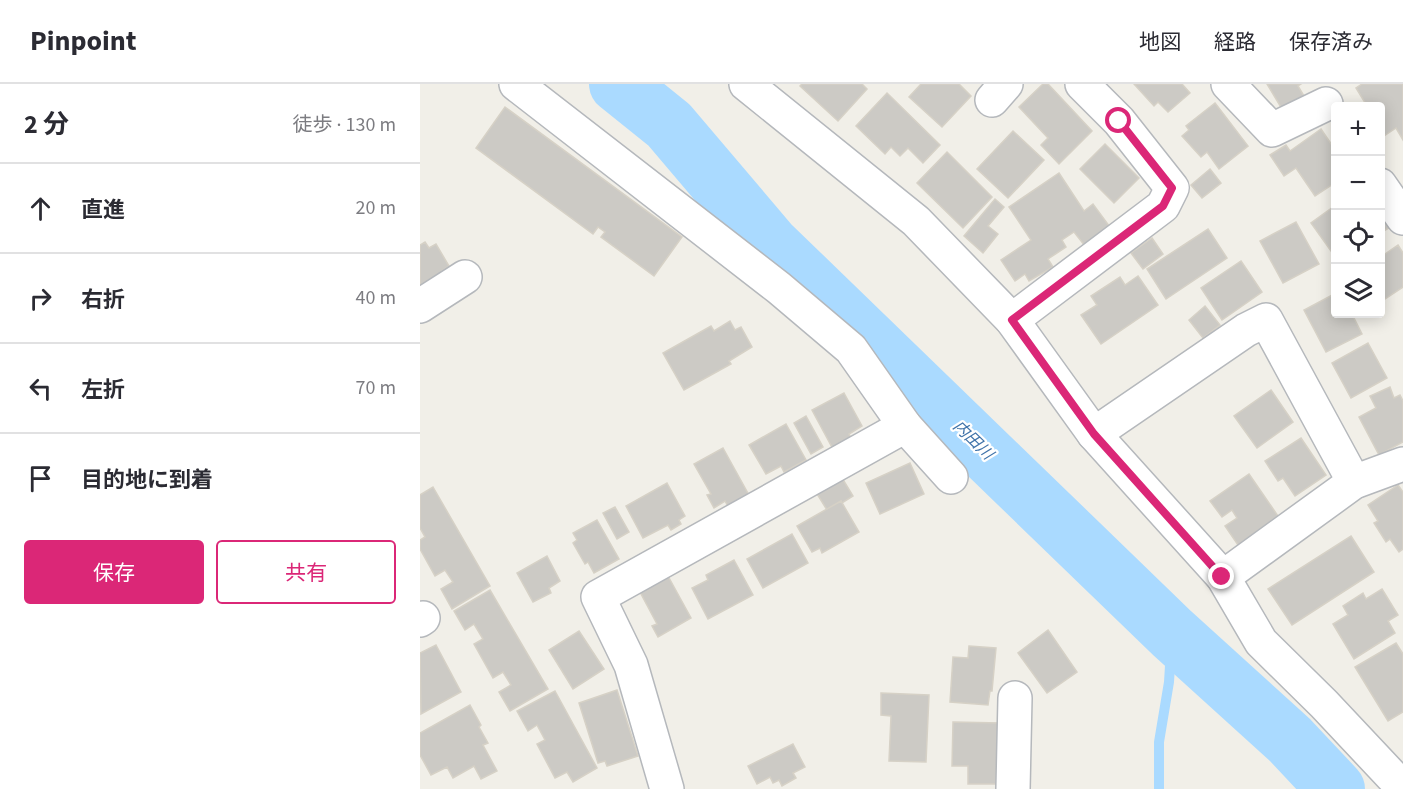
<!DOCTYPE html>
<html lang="ja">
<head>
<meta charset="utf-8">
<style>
  body { margin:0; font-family:"Source Sans 3","Noto Sans JP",sans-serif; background:#f2f2f3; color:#2b2b33 }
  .controls { position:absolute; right:18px; top:18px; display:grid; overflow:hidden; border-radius:6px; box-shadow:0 3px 15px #0003 }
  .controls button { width:54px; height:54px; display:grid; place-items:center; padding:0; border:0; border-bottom:2px solid #e1e1e2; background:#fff; color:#2b2b33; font:30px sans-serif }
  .stop { position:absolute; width:18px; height:18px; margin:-14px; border:4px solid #db2777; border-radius:50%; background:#fff }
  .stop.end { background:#db2777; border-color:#fff; box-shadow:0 2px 6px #0008 }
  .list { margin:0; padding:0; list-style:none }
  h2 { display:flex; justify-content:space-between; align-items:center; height:78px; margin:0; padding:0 24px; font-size:26px }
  h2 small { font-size:20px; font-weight:400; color:#7c7c81 }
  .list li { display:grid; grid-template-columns:39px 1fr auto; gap:18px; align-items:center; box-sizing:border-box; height:90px; padding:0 24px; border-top:2px solid #e1e1e2 }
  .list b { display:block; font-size:22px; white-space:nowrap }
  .list em { font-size:20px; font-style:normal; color:#7c7c81 }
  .actions { display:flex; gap:12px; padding:18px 24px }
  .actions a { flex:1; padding:14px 0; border:2px solid #db2777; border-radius:6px; text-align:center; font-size:21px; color:#db2777 }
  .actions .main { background:#db2777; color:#fff }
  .icon { flex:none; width:33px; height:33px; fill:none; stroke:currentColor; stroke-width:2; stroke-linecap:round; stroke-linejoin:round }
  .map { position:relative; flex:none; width:983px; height:705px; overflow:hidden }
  header { display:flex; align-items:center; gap:36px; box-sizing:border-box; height:84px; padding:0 30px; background:#fff; border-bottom:2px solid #e1e1e2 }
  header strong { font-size:28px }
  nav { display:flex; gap:33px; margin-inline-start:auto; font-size:21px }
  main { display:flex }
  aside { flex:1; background:#fff }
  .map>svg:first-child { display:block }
</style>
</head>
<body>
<header>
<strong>Pinpoint</strong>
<nav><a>地図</a><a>経路</a><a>保存済み</a></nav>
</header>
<main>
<aside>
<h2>2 分<small>徒歩 · 130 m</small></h2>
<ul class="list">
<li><svg class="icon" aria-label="ahead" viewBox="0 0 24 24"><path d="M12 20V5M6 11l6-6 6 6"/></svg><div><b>直進</b></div><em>20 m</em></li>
<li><svg class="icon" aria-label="right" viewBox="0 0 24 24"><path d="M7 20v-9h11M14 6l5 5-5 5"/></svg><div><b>右折</b></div><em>40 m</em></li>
<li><svg class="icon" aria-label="left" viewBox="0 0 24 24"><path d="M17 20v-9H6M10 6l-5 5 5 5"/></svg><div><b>左折</b></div><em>70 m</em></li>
<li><svg class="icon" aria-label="arrive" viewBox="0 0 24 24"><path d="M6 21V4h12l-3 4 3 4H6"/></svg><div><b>目的地に到着</b></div></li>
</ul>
<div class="actions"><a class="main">保存</a><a>共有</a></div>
</aside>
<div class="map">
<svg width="983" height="705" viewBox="0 0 983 705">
  <rect width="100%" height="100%" fill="#f1efe8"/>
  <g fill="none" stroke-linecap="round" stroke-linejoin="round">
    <!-- stream -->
    <polyline stroke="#aadaff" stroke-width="10" points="739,705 739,658 749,598 752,549"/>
    <!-- river -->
    <polyline stroke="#aadaff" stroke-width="58" points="198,0 249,41 350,160 752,549 870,656 916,705"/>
  </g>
  <!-- building -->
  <g fill="#cccac5" stroke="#d6d1c6" stroke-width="1.5">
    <polygon points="382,0 442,0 447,5 418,37 380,2"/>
    <polygon points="501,0 539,0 551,12 522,43 489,13"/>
    <polygon points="623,0 628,0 672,47 639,80 621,61 628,54 599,23"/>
    <polygon points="714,0 762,0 770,9 748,28 738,18 734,22"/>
    <polygon points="847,0 881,0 878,2 884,12 862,25"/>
    <polygon points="942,0 983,0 983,56 976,44 964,52 960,45 960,22 947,22 936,4"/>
    <polygon points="467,9 520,61 503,79 488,64 480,72 471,63 465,70 436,42"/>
    <polygon points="795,19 828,62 799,85 787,68 781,73 762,52 769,46 766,42"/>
    <polygon points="85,23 262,153 234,192 181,153 185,148 178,143 173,150 56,64"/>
    <polygon points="901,45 916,67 916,98 895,112 876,84 864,92 850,71 866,61 870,67"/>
    <polygon points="593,47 624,76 588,114 557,85"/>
    <polygon points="685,60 719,94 694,119 660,85"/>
    <polygon points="527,68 572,113 543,144 497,99"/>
    <polygon points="790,85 801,99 782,114 771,101"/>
    <polygon points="639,89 664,127 673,120 690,143 665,162 654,148 642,156 646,163 628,175 633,183 609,197 605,190 595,197 581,176 611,156 589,123"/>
    <polygon points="575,115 584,123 568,142 578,150 563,169 544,152"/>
    <polygon points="913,123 916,127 916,174 891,139"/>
    <polygon points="960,130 969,144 960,149"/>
    <polygon points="876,138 899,180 863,199 840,157"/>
    <polygon points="788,145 807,174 746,215 727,185"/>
    <polygon points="732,154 743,170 723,185 711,169"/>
    <polygon points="5,158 9,164 16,160 29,182 22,187 25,191 0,206 0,161"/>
    <polygon points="978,161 983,169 983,203 965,215 960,208 960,171 962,172"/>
    <polygon points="821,177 842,208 802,236 781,204"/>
    <polygon points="718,192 738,221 681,260 661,231 677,221 671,212 700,193 705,201"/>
    <polygon points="916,209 916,230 932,230 942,250 906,268 884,226"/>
    <polygon points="785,222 800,241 783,254 769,236"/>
    <polygon points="310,237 315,246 321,243 332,263 309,277 311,280 264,306 243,269 291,242 294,247"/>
    <polygon points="948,259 967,294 931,314 912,279"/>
    <polygon points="970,303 974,314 980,311 983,317 983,358 959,371 939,333 956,324 950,312"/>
    <polygon points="851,306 873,338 837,364 814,332"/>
    <polygon points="424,309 442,342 429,350 432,357 414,367 392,326"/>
    <polygon points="386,332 403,363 391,370 374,339"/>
    <polygon points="366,340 386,376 364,388 361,382 346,390 329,361"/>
    <polygon points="881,354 906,391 875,412 863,394 858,397 845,377"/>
    <polygon points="303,364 330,413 309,424 305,417 294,424 287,411 291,410 274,380"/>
    <polygon points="490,379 504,410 460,430 446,399"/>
    <polygon points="419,389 433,412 422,419 421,417 407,426 394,405"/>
    <polygon points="829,390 858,432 818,461 805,442 817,434 812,426 802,433 790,417"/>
    <polygon points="247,399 265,432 259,436 261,440 251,446 248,441 223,454 206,422"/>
    <polygon points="978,401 983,408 983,465 979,468 970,455 966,458 954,439 958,437 948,421"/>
    <polygon points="13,403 70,502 32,525 21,505 33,498 25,486 15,492 0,465 0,456 5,453 0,444 0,411"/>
    <polygon points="421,417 439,448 402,469 400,464 392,468 377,442"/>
    <polygon points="195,423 209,448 197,455 183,429"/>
    <polygon points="177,436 199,475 174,489 168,478 165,480 153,459 157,456 153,449"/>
    <polygon points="372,450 388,479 343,504 327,475"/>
    <polygon points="931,452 954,488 872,541 848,505"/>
    <polygon points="127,472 140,497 129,504 131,509 113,518 97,489"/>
    <polygon points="314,476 333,511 288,535 272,504 288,496 286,491"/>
    <polygon points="248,492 271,534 238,553 232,542 237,540 220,508"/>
    <polygon points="962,505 978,531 968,537 975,549 934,575 913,540 928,531 923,522 943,509 946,515"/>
    <polygon points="70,506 128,605 90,627 79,608 91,601 83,588 73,594 54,560 63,555 54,540 45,546 34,527"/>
    <polygon points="628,546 657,588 627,609 598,569"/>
    <polygon points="159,547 184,585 153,605 129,566"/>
    <polygon points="976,559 983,570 983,628 968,637 935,583"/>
    <polygon points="16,561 41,608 1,630 0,569"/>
    <polygon points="549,562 576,564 572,607 570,607 568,621 530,618 533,573 548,574"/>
    <polygon points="197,606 218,672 187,682 185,677 178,679 159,619"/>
    <polygon points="135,607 177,684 153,698 147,688 135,694 117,660 125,656 117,641 108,647 97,627"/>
    <polygon points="461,609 509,611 506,678 469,677 471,632 461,631"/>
    <polygon points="50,621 61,641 59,643 68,659 63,661 77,687 61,695 54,682 33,694 27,683 11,691 0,671 0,649"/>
    <polygon points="533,638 581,639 581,673 577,673 576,700 548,700 548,682 532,682"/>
    <polygon points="373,660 385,683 373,689 376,694 362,702 359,696 353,699 350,693 337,700 328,682"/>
  </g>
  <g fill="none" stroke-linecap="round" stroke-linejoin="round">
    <defs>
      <g id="street">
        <polyline points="96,0 359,204 431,265 485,342 531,393"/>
        <polyline points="326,0 496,137 592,236 674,350 803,493 841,558 904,620 983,704"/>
        <polyline points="808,0 852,46 906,20"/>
        <polyline points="572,16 586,0"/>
        <polyline points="960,101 983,134"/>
        <polyline points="0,222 45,193"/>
        <polyline points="592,236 743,122 752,104 699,37 662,0"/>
        <polyline points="674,350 826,246 846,236 934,398"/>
        <polyline points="803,493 934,398 983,380"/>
        <polyline points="0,536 3,534"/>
        <polyline points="247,705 211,581 178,513 485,342"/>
        <polyline points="593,705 595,614"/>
      </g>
    </defs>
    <!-- street casing -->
    <use href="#street" stroke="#b5b8bc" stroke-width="36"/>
    <!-- street -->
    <use href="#street" stroke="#fff" stroke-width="33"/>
  </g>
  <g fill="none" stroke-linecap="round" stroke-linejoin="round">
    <!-- route -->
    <polyline stroke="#db2777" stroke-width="8" points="699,37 752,104 743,122 592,236 674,350 802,493"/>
  </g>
  <g text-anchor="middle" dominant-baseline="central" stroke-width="4.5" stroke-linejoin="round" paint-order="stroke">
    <!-- water labels -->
    <g font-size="16" font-style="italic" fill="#4174aa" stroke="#fff">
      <text transform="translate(553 356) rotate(44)">内田川</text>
    </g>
  </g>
</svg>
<div class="controls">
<button>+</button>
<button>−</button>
<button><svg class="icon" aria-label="locate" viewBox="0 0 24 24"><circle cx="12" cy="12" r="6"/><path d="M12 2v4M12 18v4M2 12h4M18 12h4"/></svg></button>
<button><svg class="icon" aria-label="layers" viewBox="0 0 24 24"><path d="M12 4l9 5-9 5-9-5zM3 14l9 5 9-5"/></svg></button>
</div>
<div class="stop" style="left:699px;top:37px"></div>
<div class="stop end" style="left:802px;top:493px"></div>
</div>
</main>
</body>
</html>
